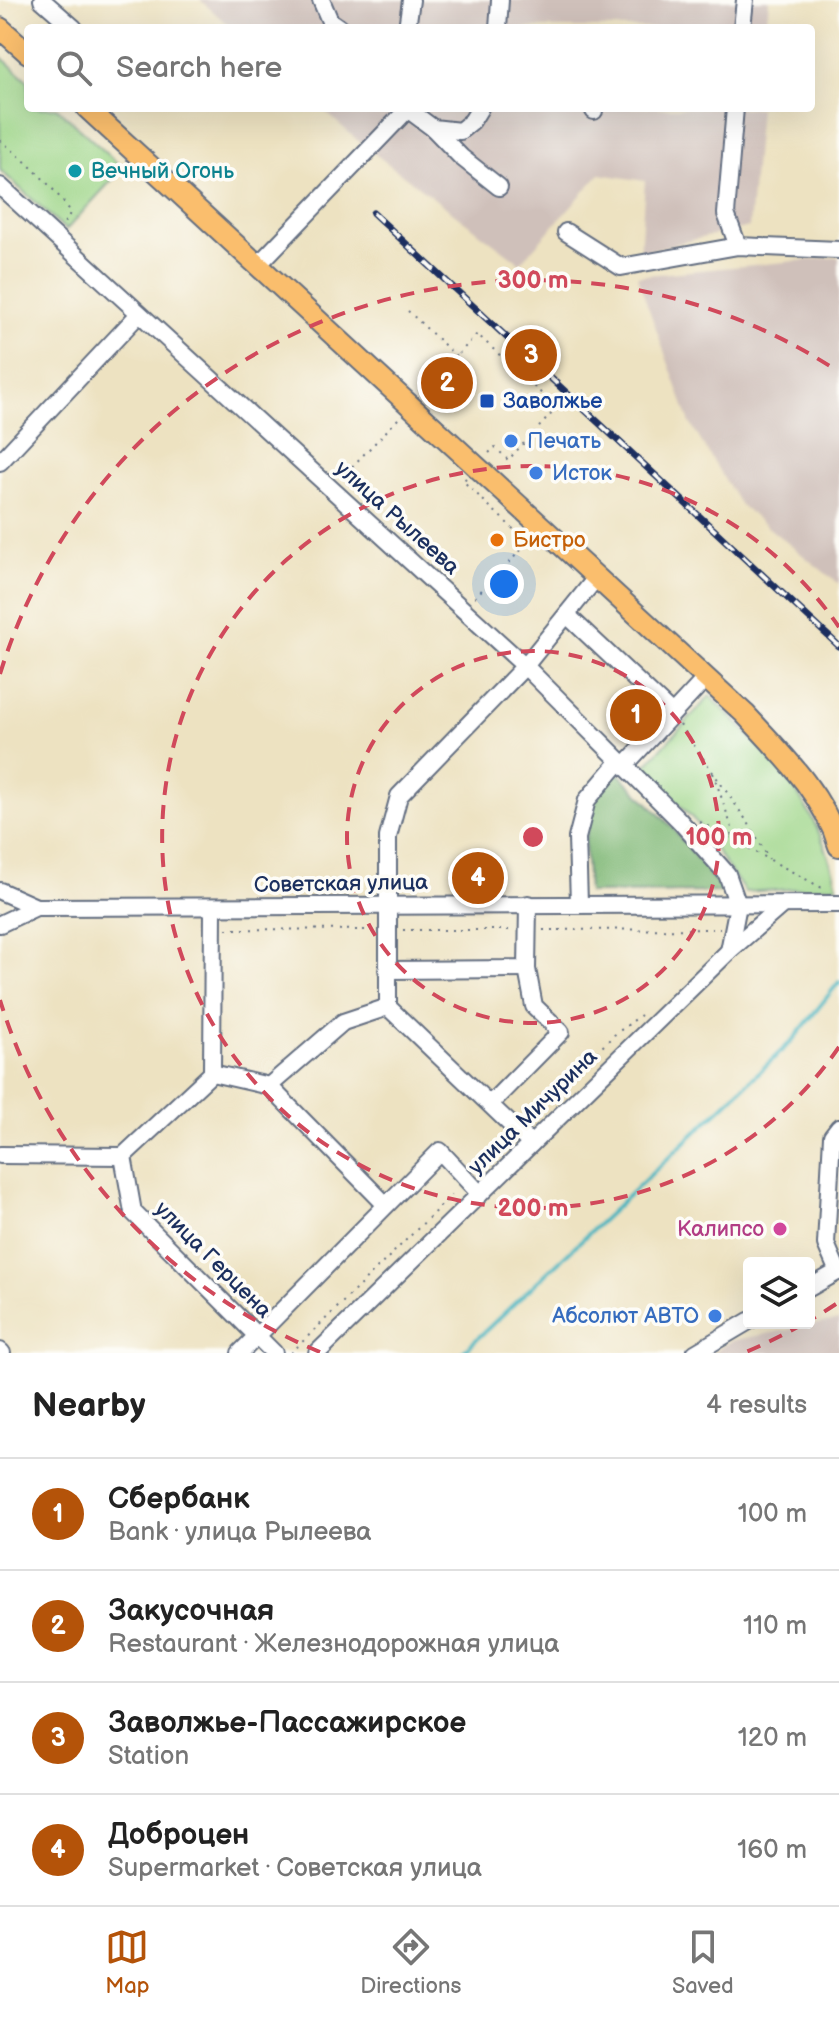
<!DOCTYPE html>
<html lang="en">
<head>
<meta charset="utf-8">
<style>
  body { margin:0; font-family:"Balsamiq Sans",sans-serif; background:#f6f6f6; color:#222 }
  .controls { position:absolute; right:24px; bottom:24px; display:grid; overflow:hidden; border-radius:8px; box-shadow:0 8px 32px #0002 }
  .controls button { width:72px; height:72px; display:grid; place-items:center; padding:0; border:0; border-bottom:2px solid #e0e0e0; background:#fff; color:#222; font:40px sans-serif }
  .you { position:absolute; left:504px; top:584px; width:28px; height:28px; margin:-20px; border:6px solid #fff; border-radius:50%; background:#1a73e8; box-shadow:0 0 0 12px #1a73e833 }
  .badge { display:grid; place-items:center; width:52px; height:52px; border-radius:50%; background:#b45309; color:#fff; font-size:26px; font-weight:700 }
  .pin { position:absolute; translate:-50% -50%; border:4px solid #fff; box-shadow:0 2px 8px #0006 }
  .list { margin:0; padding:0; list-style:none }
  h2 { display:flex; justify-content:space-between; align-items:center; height:104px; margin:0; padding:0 32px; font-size:34px }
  h2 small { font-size:26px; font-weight:400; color:#767676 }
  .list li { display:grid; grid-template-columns:52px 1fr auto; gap:24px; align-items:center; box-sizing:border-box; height:112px; padding:0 32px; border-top:2px solid #e0e0e0 }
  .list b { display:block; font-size:30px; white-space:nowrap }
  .list p { margin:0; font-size:26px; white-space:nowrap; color:#767676 }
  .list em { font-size:26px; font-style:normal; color:#767676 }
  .icon { flex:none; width:44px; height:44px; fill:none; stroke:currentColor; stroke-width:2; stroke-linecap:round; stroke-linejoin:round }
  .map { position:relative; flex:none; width:839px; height:1353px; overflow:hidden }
  .search { position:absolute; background:#fff; box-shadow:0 8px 32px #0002; left:24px; right:24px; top:24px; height:88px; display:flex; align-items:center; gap:20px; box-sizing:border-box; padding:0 28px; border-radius:8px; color:#767676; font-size:30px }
  .sheet { height:552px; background:#fff }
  nav { display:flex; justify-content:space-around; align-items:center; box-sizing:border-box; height:112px; border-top:2px solid #e0e0e0; background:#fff; font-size:22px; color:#767676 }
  nav a { display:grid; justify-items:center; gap:4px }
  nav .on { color:#b45309 }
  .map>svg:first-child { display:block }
</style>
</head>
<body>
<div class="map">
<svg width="839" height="1353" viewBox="0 0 839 1353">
  <rect width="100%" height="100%" fill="#fdfcf7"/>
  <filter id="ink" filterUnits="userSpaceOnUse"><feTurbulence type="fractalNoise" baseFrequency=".0125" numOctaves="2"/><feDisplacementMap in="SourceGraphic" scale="16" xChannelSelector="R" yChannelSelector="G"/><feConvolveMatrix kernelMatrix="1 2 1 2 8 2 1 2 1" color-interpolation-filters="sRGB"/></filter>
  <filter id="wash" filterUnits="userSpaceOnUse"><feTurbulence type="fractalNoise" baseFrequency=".006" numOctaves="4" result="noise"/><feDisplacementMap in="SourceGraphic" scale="32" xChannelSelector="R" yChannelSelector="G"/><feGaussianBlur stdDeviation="1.8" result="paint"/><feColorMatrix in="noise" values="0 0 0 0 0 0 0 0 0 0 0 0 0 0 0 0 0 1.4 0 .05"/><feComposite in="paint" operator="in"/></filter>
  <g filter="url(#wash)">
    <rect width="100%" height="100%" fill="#ede2c1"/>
    <!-- industrial -->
    <g fill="#cfc0ba">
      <polygon points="200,0 769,0 766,28 232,28"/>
      <polygon points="321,108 759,108 749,227 640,252 645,181 600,174 520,263 363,145"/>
      <polygon points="839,257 839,584 740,505 690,423 637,276"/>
      <polygon points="839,1320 839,1353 713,1353 730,1341"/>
    </g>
    <!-- green -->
    <g fill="#9ed689" stroke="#5c8274" stroke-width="2">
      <polygon points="0,56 28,81 28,108 57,108 123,168 66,230 0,170"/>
      <path d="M710,696C770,756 817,800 837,886L745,892L696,822L644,767Z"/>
    </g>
    <!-- forest -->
    <polygon fill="#7eb775" stroke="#4c736a" stroke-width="2" points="617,772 671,826 723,892 588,893 585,842 594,798"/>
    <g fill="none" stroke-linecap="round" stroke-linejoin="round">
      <!-- stream -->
      <polyline stroke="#45b4bf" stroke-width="4" points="462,1353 792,1041 839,982"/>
    </g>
  </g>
  <g filter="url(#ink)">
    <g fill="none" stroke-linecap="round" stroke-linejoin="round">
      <defs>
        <g id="minor">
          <polyline points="42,0 74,28"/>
          <polyline points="321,0 330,21 340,28"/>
          <polyline points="407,28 411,0"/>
          <polyline points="498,28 500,0"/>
          <polyline points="742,28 745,0"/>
          <polyline points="406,108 433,128 460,131 472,121 480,108"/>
          <polyline points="735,108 726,214 738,246"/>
          <polyline points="594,111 594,108"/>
          <polyline points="433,128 461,157 499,187"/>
          <polyline points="0,186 525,666 678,819 727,874 738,905 729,951"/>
          <polyline points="566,232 621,267 738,246 839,250"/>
          <polyline points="258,265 407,110"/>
          <polyline points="0,462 139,314"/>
          <polyline points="567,615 672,714"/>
          <polyline points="625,765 706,678"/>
          <polyline points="0,891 36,907 839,904"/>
          <polyline points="579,903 577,838 587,800 620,761"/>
          <polyline points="0,924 36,907"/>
          <polyline points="387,970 527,969 528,904"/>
          <polyline points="212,1073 213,908"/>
          <polyline points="269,1086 343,1022 388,1007"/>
          <polyline points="490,1104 561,1032 534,1006 527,969"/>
          <polyline points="531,1144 388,1007 388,837 399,796 525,666 596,578"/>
          <polyline points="0,1155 123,1156"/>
          <polyline points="838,1272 826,1244 832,1136 839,1127"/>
          <polyline points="809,1288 839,1271"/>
          <polyline points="0,1351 2,1353"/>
          <polyline points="240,1353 440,1151 480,1194"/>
          <polyline points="274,1353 133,1212 123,1156 212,1073 269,1086 386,1205"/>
          <polyline points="317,1353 729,951 782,905"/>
          <polyline points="695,1353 749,1321"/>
        </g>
        <g id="major">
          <polyline points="0,28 28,53"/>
          <path d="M87,108L745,714C781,753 823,793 839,846"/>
        </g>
      </defs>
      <!-- minor casing -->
      <use href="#minor" stroke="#646e81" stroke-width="20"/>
      <!-- major casing -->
      <use href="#major" stroke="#646e81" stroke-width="24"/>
      <!-- path -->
      <g stroke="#646e81" stroke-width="2" stroke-dasharray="2 6" stroke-linecap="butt">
        <path d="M0,140C27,162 51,184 71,212L64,223"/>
        <polyline points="408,311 456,356"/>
        <polyline points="421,395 477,334 557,408 508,460 495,447 489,453"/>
        <polyline points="341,478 400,417"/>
        <polyline points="466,478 463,481 528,543 472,600"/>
        <polyline points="680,725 751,827 769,859"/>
        <polyline points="713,773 732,828 731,839"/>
        <polyline points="700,822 824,889"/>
        <polyline points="227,929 372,930"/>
        <polyline points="403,930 512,930"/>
        <polyline points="543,930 720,929"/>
        <polyline points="529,1120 614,1035 641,1015"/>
        <polyline points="477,1170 507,1141"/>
        <polyline points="291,1353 456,1191"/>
      </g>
      <!-- minor -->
      <use href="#minor" stroke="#fff" stroke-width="16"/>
      <!-- major -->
      <use href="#major" stroke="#fabe6d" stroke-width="20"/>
      <defs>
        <polyline id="rail" points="373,213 839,646"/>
      </defs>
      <!-- rail casing -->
      <use href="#rail" stroke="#1b2f5e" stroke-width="7"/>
      <!-- rail -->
      <use href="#rail" stroke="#fdfcf7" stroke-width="4" stroke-dasharray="12" stroke-linecap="butt"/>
    </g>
  </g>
  <!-- distance rings -->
  <g fill="none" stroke="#d1495b" stroke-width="4" stroke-dasharray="14 10">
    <circle cx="533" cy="837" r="186"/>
    <path d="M839 1047A371 371 0 1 1 839 627"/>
    <path d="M836 1304A557 557 0 0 1 812 1319M803 1324A557 557 0 0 1 746 1352M320 1352A557 557 0 0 1 0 1000M0 674A557 557 0 0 1 836 370"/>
  </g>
  <!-- markers -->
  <circle fill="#0f9aa8" stroke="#fdfcf7" stroke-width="3" cx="75" cy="171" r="8"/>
  <rect fill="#1a4fb4" stroke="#fdfcf7" stroke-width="3" x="479" y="393" width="16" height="16" rx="4"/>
  <g fill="#3f7fe0" stroke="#fdfcf7" stroke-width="3">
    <circle cx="511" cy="441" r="8"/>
    <circle cx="536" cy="473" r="8"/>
    <circle cx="715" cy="1316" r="8"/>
  </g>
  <circle fill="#e8710a" stroke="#fdfcf7" stroke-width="3" cx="497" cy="540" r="8"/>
  <circle fill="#d1479c" stroke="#fdfcf7" stroke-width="3" cx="780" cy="1229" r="8"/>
  <g text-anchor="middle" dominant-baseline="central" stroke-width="7" stroke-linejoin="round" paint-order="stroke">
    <!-- culture labels -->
    <g font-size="22" fill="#0d838f" stroke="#fdfcf7" text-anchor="start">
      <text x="91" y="171">Вечный Огонь</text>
    </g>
    <!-- transit labels -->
    <g font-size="22" fill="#164399" stroke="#fdfcf7" text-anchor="start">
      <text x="503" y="401">Заволжье</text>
    </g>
    <!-- shop labels -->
    <g font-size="22" fill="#366cbe" stroke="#fdfcf7" text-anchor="start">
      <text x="527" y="441">Печать</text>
      <text x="552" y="473">Исток</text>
      <text x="699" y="1316" text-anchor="end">Абсолют АВТО</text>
    </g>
    <!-- street labels -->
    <g font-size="22" fill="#1b2f5e" stroke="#fdfcf7">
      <text transform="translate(397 518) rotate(42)">улица Рылеева</text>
      <text transform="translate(341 884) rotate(-1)">Советская улица</text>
      <text transform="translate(533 1112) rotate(-44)">улица Мичурина</text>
      <text transform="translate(213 1260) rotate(45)">улица Герцена</text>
    </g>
    <!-- food labels -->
    <g font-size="22" fill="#c56008" stroke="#fdfcf7" text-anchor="start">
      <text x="513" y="540">Бистро</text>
    </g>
    <!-- hotel labels -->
    <g font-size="22" fill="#b23c85" stroke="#fdfcf7" text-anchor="end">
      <text x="764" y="1229">Калипсо</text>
    </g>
  </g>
  <circle cx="533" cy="837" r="12" fill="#d1495b" stroke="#fdfcf7" stroke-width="4"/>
  <g font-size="24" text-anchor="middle" font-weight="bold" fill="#d1495b" stroke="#fdfcf7" stroke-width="7" stroke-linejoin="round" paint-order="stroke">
    <text x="533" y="288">300 m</text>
    <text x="719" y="845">100 m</text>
    <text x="533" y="1216">200 m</text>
  </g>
</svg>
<div class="controls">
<button><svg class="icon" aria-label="layers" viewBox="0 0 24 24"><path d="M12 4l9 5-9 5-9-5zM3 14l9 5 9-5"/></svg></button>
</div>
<div class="you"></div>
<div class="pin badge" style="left:636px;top:715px">1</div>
<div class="pin badge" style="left:447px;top:383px">2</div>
<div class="pin badge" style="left:531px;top:355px">3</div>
<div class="pin badge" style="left:478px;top:878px">4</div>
<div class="search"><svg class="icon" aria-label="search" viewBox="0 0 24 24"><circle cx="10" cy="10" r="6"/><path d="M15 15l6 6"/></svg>Search here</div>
</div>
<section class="sheet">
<h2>Nearby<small>4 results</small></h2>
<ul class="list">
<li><span class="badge">1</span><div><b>Сбербанк</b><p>Bank · улица Рылеева</p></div><em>100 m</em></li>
<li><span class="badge">2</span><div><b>Закусочная</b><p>Restaurant · Железнодорожная улица</p></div><em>110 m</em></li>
<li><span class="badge">3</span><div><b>Заволжье-Пассажирское</b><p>Station</p></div><em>120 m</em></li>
<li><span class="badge">4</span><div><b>Доброцен</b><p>Supermarket · Советская улица</p></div><em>160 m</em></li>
</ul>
</section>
<nav>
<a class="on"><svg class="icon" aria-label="map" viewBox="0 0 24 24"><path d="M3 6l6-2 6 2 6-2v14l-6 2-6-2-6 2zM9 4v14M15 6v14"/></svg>Map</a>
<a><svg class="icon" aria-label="directions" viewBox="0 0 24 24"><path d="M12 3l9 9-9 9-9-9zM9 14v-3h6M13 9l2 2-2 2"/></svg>Directions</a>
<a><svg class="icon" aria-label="saved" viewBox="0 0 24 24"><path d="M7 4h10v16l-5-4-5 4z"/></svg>Saved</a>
</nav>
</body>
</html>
